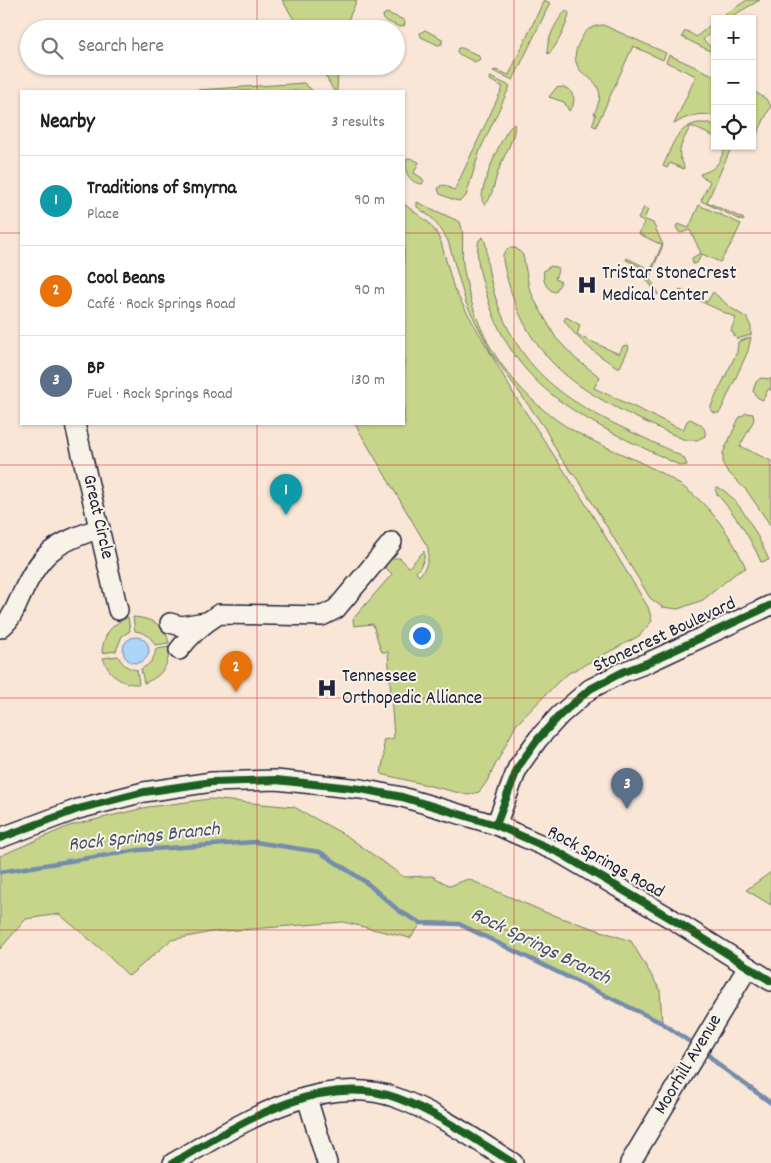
<!DOCTYPE html>
<html lang="en">
<head>
<meta charset="utf-8">
<style>
  body { margin:0; font-family:Dekko,sans-serif; background:#f2f2f2; color:#202124 }
  .controls { position:absolute; right:15px; top:15px; display:grid; overflow:hidden; border-radius:0px; box-shadow:0 1px 4px #0004 }
  .controls button { width:45px; height:45px; display:grid; place-items:center; padding:0; border:0; border-bottom:1px solid #e0e0e0; background:#fff; color:#202124; font:25px sans-serif }
  .you { position:absolute; left:421px; top:635px; width:18px; height:18px; margin:-12px; border:4px solid #fff; border-radius:50%; background:#1a73e8; box-shadow:0 0 0 8px #1a73e833 }
  .badge { display:grid; place-items:center; width:32px; height:32px; border-radius:50%; background:#b45309; color:#fff; font-size:16px; font-weight:700 }
  .pin { position:absolute; translate:-50% -41px; filter:drop-shadow(0 1px 2px #0008) }
  .pin::after { content:''; position:absolute; top:26px; width:18px; height:15px; background:inherit; clip-path:polygon(0 0,100% 0,50% 100%) }
  .list { margin:0; padding:0; list-style:none }
  h2 { display:flex; justify-content:space-between; align-items:center; height:65px; margin:0; padding:0 20px; font-size:21px }
  h2 small { font-size:16px; font-weight:400; color:#757577 }
  .list li { display:grid; grid-template-columns:32px 1fr auto; gap:15px; align-items:center; box-sizing:border-box; height:90px; padding:0 20px; border-top:1px solid #e0e0e0 }
  .list b { display:block; font-size:19px; white-space:nowrap }
  .list p { margin:0; font-size:16px; white-space:nowrap; color:#757577 }
  .list em { font-size:16px; font-style:normal; color:#757577 }
  .icon { flex:none; width:28px; height:28px; fill:none; stroke:currentColor; stroke-width:2; stroke-linecap:round; stroke-linejoin:round }
  .map { position:relative; flex:none; width:771px; height:1163px; overflow:hidden }
  .search { position:absolute; background:#fff; box-shadow:0 1px 4px #0004; left:20px; top:20px; width:385px; height:55px; display:flex; align-items:center; gap:12px; box-sizing:border-box; padding:0 18px; border-radius:28px; color:#757577; font-size:19px }
  .panel { position:absolute; background:#fff; box-shadow:0 1px 4px #0004; left:20px; top:90px; width:385px; height:335px; border-radius:0px }
  .map>svg:first-child { display:block }
</style>
</head>
<body>
<div class="map">
<svg width="771" height="1163" viewBox="0 0 771 1163">
  <rect width="100%" height="100%" fill="#f9e6d7"/>
  <filter id="ink" filterUnits="userSpaceOnUse"><feTurbulence type="fractalNoise" baseFrequency=".02" numOctaves="2"/><feDisplacementMap in="SourceGraphic" scale="10" xChannelSelector="R" yChannelSelector="G"/><feConvolveMatrix kernelMatrix="1 2 1 2 8 2 1 2 1" color-interpolation-filters="sRGB"/></filter>
  <g filter="url(#ink)">
    <!-- green -->
    <g fill="#c6d589" stroke="#747c62">
      <polygon points="282,0 357,0 344,29 300,29"/>
      <polygon points="544,0 550,3 513,80 493,71 496,70 509,75"/>
      <polygon points="747,0 760,0 727,19 718,19"/>
      <path d="M566,11L569,13C568,23 556,49 548,54C544,44 558,17 566,11Z"/>
      <polygon points="387,13 404,20 405,23 404,26 400,27 384,20 383,15"/>
      <polygon points="715,21 715,28 703,40 712,48 710,51 682,37 684,32 687,31 696,37"/>
      <path d="M603,25L666,53L663,60L633,46L596,127L592,125L596,115L594,114C598,105 602,97 598,88C595,81 589,78 584,74C572,64 574,51 581,39C586,29 592,26 603,25Z"/>
      <polygon points="425,30 442,39 442,44 438,45 421,37 420,33"/>
      <polygon points="458,48 462,48 478,55 480,59 475,62 459,54 457,52"/>
      <path d="M669,55L715,76V116C700,112 687,116 674,124L696,76L666,62Z"/>
      <polygon points="320,66 338,67 337,91 334,91"/>
      <polygon points="490,77 510,86 480,150 466,196 460,201 454,200 440,194 438,189 440,186 444,185 454,190 455,189 503,87 490,80"/>
      <polygon points="304,83 313,91 182,91"/>
      <polygon points="563,87 570,90 574,98 573,106 569,111 564,102 549,97 556,88"/>
      <polygon points="752,90 766,99 771,106 756,136 752,134"/>
      <path d="M698,123H710L715,126V137L691,126C686,135 678,147 680,157C682,162 684,164 684,169L670,163L667,168L663,166C672,147 675,128 698,123Z"/>
      <path d="M514,124C517,135 503,157 499,169C495,179 492,199 485,205C483,202 482,202 482,198C481,186 504,128 514,124Z"/>
      <path d="M726,146H732L707,202L744,219L743,221L701,201L710,181L701,176L700,174C718,169 719,162 726,146Z"/>
      <path d="M410,158L419,162L414,173L422,178L424,181L422,184C409,183 403,171 407,159Z"/>
      <path d="M417,202L460,222C465,234 461,251 463,264C469,303 483,343 509,374C527,397 549,417 574,431C609,451 649,462 682,486C711,506 731,535 746,568L736,573L703,600L678,609L662,607L650,598L581,484L560,457L544,427L492,354L466,303L448,241L442,231L432,218L417,207Z"/>
      <path d="M404,204L428,222L436,232L441,242L454,289L464,307L515,396L582,498L648,607L652,621L639,636L569,673L558,682L516,725L486,783L479,792L468,795L381,774L384,756L383,740L394,738L388,652H382L380,648L373,624L354,626L353,619L392,574L384,566L390,558H400L409,567L424,551C426,560 421,566 416,572L419,576C427,567 429,560 428,548L355,424H404Z"/>
      <polygon points="699,205 741,224 733,241 720,262 702,254 697,263 693,264 692,258 701,253 690,230 681,233 678,231 676,226 678,224 689,228"/>
      <polygon points="644,207 648,210 644,219 653,223 663,245 649,278 657,290 658,295 641,272 643,268 626,260 627,258 651,270 662,245 639,234 644,222 638,219"/>
      <path d="M483,237C488,244 486,258 488,267C491,283 495,299 502,315C537,399 605,417 679,455L684,458L687,465L681,466C596,424 516,397 487,296C482,280 474,257 479,240Z"/>
      <path d="M509,248H516L523,255L529,287L535,301L556,338L576,359L600,377L594,388L683,430L687,421L690,419C698,423 707,426 705,436L697,440H685C591,397 526,373 503,261V254Z"/>
      <path d="M551,266L559,268L555,279L561,282L556,291L554,292C545,288 542,279 544,270Z"/>
      <polygon points="680,290 707,302 713,292 731,308 747,318 751,327 751,335 737,339 731,330 736,318 679,291"/>
      <path d="M566,317L580,325L577,335L619,354L623,346L628,345L629,348L620,367H617C596,354 578,341 564,320Z"/>
      <polygon points="751,337 748,351 721,410 719,413 714,413 711,409 711,406 737,352 738,342"/>
      <polygon points="761,378 771,379 771,390 768,389 763,400 758,398 753,391 756,382"/>
      <polygon points="746,413 753,414 754,420 740,446 771,461 771,526 747,491 727,471 723,464 723,453 739,418"/>
      <path d="M717,487C738,494 760,540 769,560L761,562C750,536 735,515 717,494L715,489Z"/>
      <path d="M128,617L130,631L122,636L116,651L102,653C103,634 112,624 128,617Z"/>
      <path d="M133,617C149,618 166,624 169,643L155,645C150,635 145,633 135,631Z"/>
      <path d="M170,647C168,666 163,676 144,683L141,669C151,664 154,659 156,649Z"/>
      <path d="M118,656C123,665 127,668 137,670L139,684C121,685 109,675 103,658Z"/>
      <polygon points="210,799 294,807 347,836 404,877 432,876 450,886 468,879 547,913 631,941 660,990 662,1023 459,924 422,923 410,938 343,922 212,932 171,940 129,976 101,949 59,914 26,919 0,949 0,856 69,826 148,807"/>
      <polygon points="771,872 771,905 746,890"/>
    </g>
    <!-- water -->
    <circle fill="#add5f7" stroke="#758dac" cx="136" cy="650" r="13"/>
    <g fill="none" stroke-linecap="round" stroke-linejoin="round">
      <!-- stream -->
      <g stroke="#758dac" stroke-width="4.5">
        <polyline points="0,872 139,850 255,842 320,852 367,883 399,911 421,923 459,924 662,1023 696,1046"/>
        <polyline points="703,1050 720,1066 771,1103"/>
      </g>
      <defs>
        <g id="minor">
          <polyline points="75,424 118,610"/>
          <polyline points="170,623 181,626 206,622"/>
          <path d="M0,628C12,620 15,608 21,596C41,551 55,544 100,528"/>
          <path d="M179,650C190,635 203,624 219,614L322,616L336,609L392,542"/>
          <polyline points="496,825 518,767 538,739 560,715 590,689 623,672 647,663 771,605"/>
          <polyline points="0,838 78,809 144,792 212,782 276,780 361,789 402,797 496,825 560,853 672,919 771,981"/>
          <polyline points="307,1098 327,1163"/>
          <path d="M173,1163C236,1126 320,1070 397,1098C438,1113 476,1140 513,1163"/>
          <polyline points="630,1163 748,967"/>
        </g>
      </defs>
      <!-- minor casing -->
      <use href="#minor" stroke="#22223b" stroke-width="22"/>
      <!-- minor -->
      <use href="#minor" stroke="#f7f3e8" stroke-width="19"/>
      <defs>
        <g id="cycleway">
          <polyline points="496,825 518,767 538,739 560,715 590,689 623,672 647,663 771,605"/>
          <polyline points="0,838 78,809 144,792 212,782 276,780 361,789 402,797 496,825 560,853 672,919 771,981"/>
          <path d="M173,1163C236,1126 320,1070 397,1098C438,1113 476,1140 513,1163"/>
        </g>
      </defs>
      <!-- cycleway casing -->
      <use href="#cycleway" stroke="#f7f3e8" stroke-width="11"/>
      <!-- cycleway -->
      <use href="#cycleway" stroke="#1b5e20" stroke-width="8"/>
    </g>
  </g>
  <!-- grid -->
  <path fill="none" stroke="#d62828" stroke-width="1" stroke-opacity="0.55" d="M257,0V29M514,0V1163M257,66V91M0,233H21M404,233H771M257,424V1163M0,465H771M0,698H771M0,930H771"/>
  <!-- icons -->
  <defs>
    <symbol id="hospital-bare" viewBox="-9 -9 18 18"><path d="M-5-5h3v3.5h4V-5h3V5h-3V1.5h-4V5h-3Z" fill="#22223b" stroke="#f7f3e8" stroke-width="2.5" paint-order="stroke"/></symbol>
  </defs>
  <g fill-rule="evenodd">
    <use href="#hospital-bare" x="573" y="271" width="28" height="28"/>
    <use href="#hospital-bare" x="313" y="674" width="28" height="28"/>
  </g>
  <g text-anchor="middle" dominant-baseline="central" stroke-width="4" stroke-linejoin="round" paint-order="stroke">
    <!-- poi labels -->
    <g font-size="19" fill="#22223b" stroke="#f7f3e8" text-anchor="start">
      <text x="602" y="274">TriStar StoneCrest<tspan x="602" dy="22">Medical Center</tspan></text>
      <text x="342" y="677">Tennessee<tspan x="342" dy="22">Orthopedic Alliance</tspan></text>
    </g>
    <!-- street labels -->
    <g font-size="19" fill="#22223b" stroke="#f7f3e8">
      <text transform="translate(97 517) rotate(77)">Great Circle</text>
      <text transform="translate(665 636) rotate(-25)">Stonecrest Boulevard</text>
      <text transform="translate(605 863) rotate(29)">Rock Springs Road</text>
      <text transform="translate(689 1065) rotate(-59)">Moorhill Avenue</text>
    </g>
    <!-- water labels -->
    <g font-size="20" font-style="italic" fill="#454f6a" stroke="#f7f3e8">
      <text transform="translate(144 838) rotate(-6)">Rock Springs Branch</text>
      <text transform="translate(540 947) rotate(26)">Rock Springs Branch</text>
    </g>
  </g>
</svg>
<div class="controls">
<button>+</button>
<button>−</button>
<button><svg class="icon" aria-label="locate" viewBox="0 0 24 24"><circle cx="12" cy="12" r="6"/><path d="M12 2v4M12 18v4M2 12h4M18 12h4"/></svg></button>
</div>
<div class="you"></div>
<div class="pin badge" style="left:286px;top:515px;background:#0f9aa8">1</div>
<div class="pin badge" style="left:236px;top:692px;background:#e8710a">2</div>
<div class="pin badge" style="left:627px;top:809px;background:#5c6f8a">3</div>
<div class="search"><svg class="icon" aria-label="search" viewBox="0 0 24 24"><circle cx="10" cy="10" r="6"/><path d="M15 15l6 6"/></svg>Search here</div>
<section class="panel">
<h2>Nearby<small>3 results</small></h2>
<ul class="list">
<li><span class="badge" style="background:#0f9aa8">1</span><div><b>Traditions of Smyrna</b><p>Place</p></div><em>90 m</em></li>
<li><span class="badge" style="background:#e8710a">2</span><div><b>Cool Beans</b><p>Café · Rock Springs Road</p></div><em>90 m</em></li>
<li><span class="badge" style="background:#5c6f8a">3</span><div><b>BP</b><p>Fuel · Rock Springs Road</p></div><em>130 m</em></li>
</ul>
</section>
</div>
</body>
</html>
